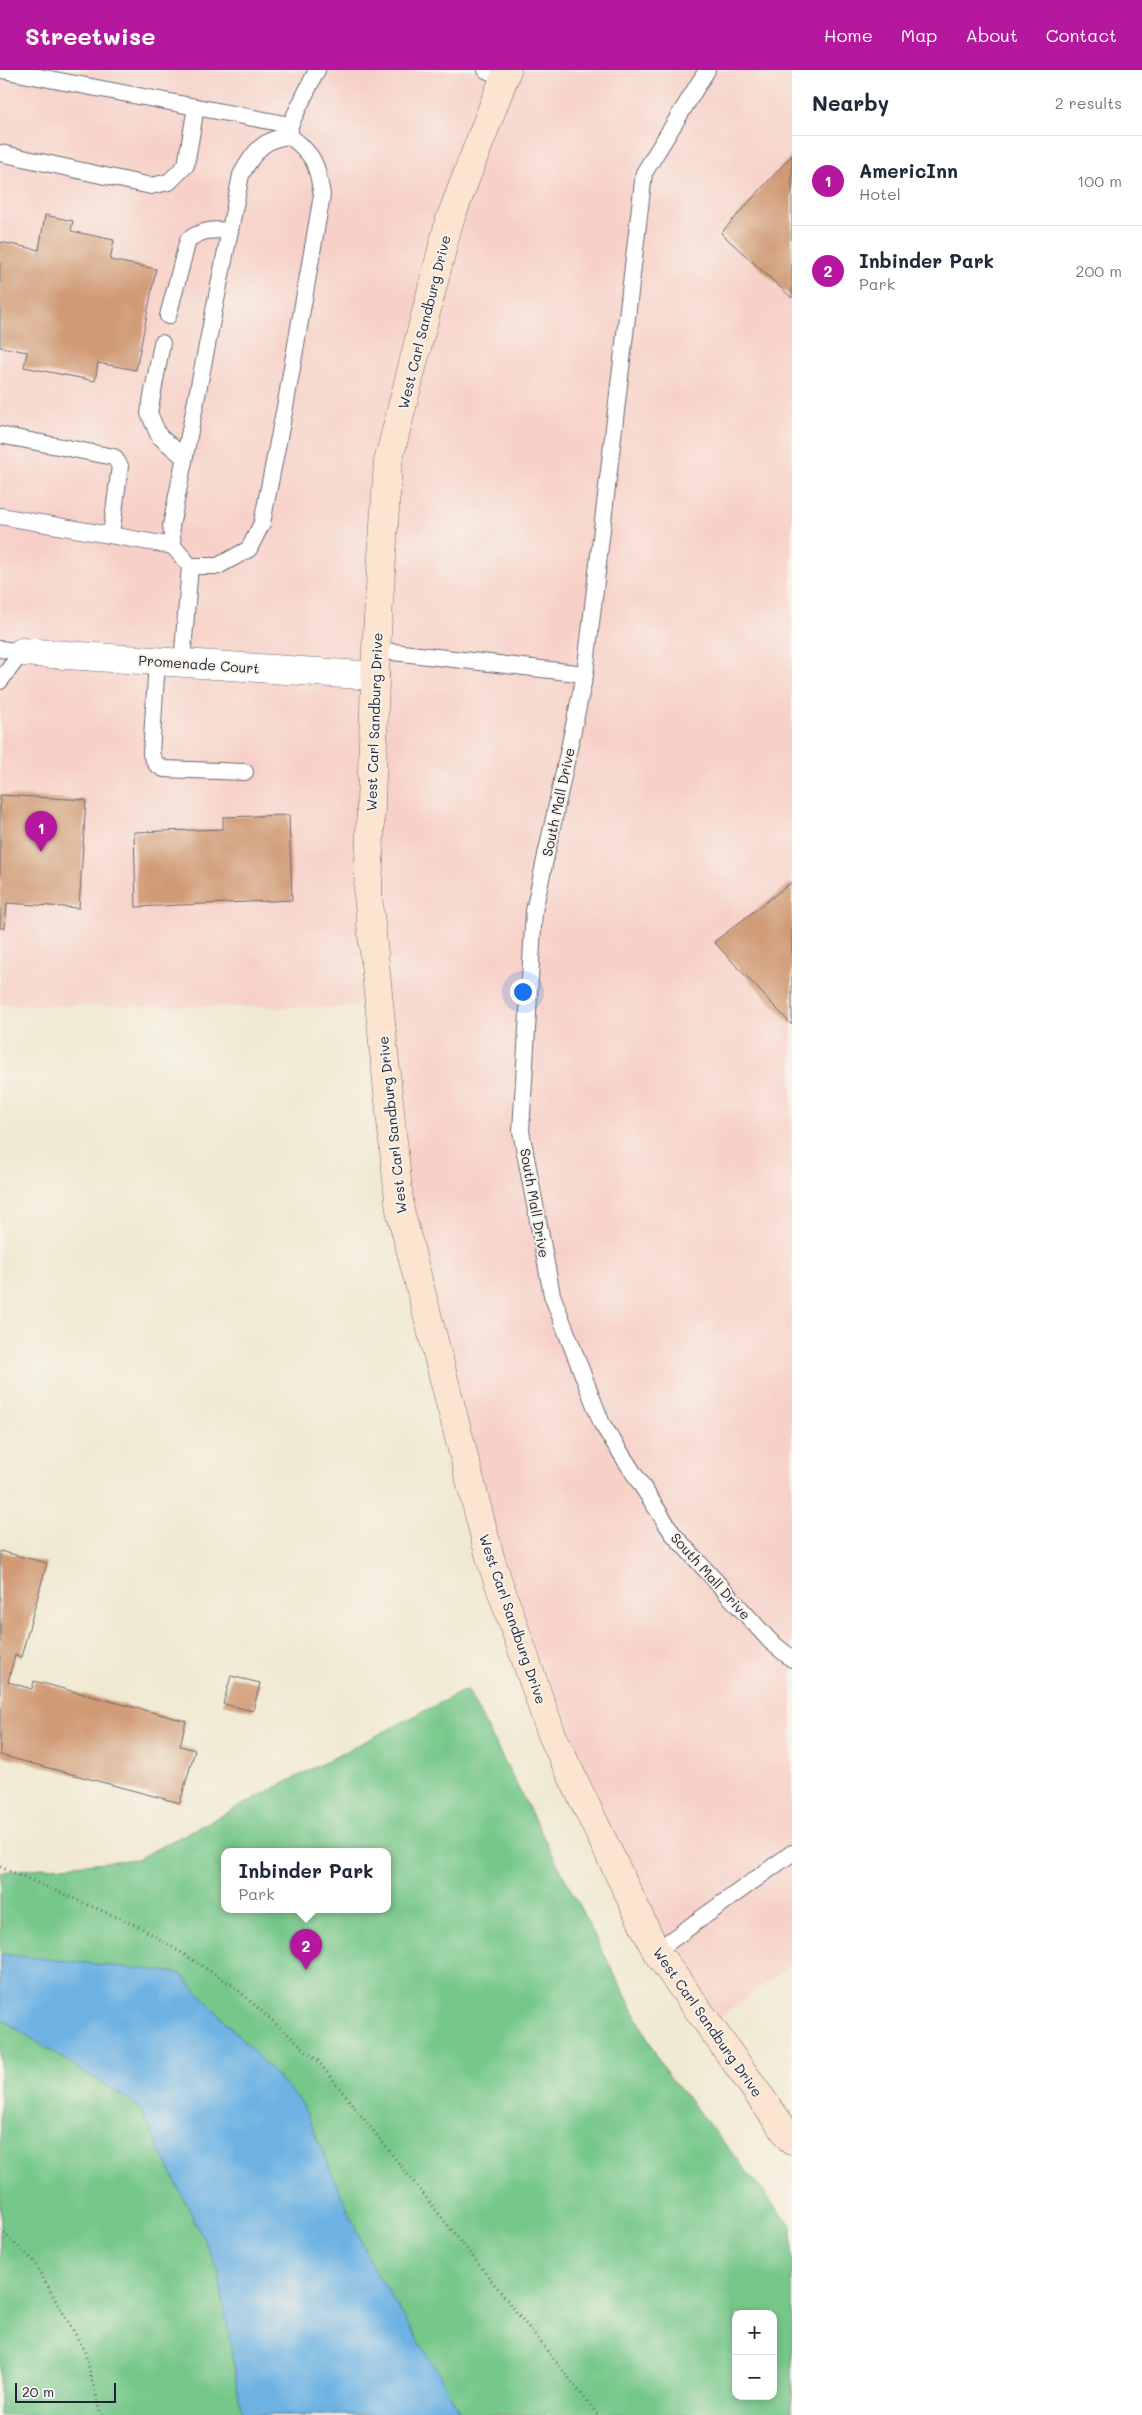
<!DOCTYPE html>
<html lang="en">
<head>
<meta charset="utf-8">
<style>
  body { margin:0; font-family:Mali,sans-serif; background:#f6f6f7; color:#1f2937 }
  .controls { position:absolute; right:15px; bottom:15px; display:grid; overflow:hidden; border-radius:10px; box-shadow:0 2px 8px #0003 }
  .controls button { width:45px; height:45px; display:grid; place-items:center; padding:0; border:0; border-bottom:1px solid #e0e1e3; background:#fff; color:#1f2937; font:25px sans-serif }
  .scale { position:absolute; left:15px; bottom:12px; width:101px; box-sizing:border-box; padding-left:5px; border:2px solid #22223b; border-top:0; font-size:14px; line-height:18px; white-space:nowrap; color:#22223b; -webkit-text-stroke:4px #f7f3e8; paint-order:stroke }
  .you { position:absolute; left:522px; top:921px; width:18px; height:18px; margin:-12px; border:4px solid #fff; border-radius:50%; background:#1a73e8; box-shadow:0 0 0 8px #1a73e833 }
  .badge { display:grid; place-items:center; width:32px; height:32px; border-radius:50%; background:#b5179e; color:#fff; font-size:16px; font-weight:700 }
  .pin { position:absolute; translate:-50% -41px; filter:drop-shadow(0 1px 2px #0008) }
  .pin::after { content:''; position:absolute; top:26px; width:18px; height:15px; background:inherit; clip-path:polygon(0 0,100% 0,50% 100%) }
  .popup { position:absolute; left:221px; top:1778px; width:170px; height:65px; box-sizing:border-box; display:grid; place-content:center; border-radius:10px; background:#fff; filter:drop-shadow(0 1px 4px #0005); font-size:16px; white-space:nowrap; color:#747a83 }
  .popup b { font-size:19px; color:#1f2937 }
  .popup::after { content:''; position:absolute; left:50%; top:100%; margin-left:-10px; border:10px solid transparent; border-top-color:#fff }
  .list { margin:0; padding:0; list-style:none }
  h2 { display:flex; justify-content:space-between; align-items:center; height:65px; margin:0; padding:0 20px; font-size:21px }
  h2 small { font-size:16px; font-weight:400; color:#747a83 }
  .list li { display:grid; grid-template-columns:32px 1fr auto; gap:15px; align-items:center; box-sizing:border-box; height:90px; padding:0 20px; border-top:1px solid #e0e1e3 }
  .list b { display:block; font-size:19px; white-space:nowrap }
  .list p { margin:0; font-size:16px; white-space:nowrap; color:#747a83 }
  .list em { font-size:16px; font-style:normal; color:#747a83 }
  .map { position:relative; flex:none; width:792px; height:2345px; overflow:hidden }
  header { display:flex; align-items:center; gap:30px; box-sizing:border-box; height:70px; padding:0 25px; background:#b5179e; color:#fff }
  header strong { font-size:24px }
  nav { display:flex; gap:28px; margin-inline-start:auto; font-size:18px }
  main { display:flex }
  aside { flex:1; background:#fff }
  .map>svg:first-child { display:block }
</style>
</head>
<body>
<header>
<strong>Streetwise</strong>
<nav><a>Home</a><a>Map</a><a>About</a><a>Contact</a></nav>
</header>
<main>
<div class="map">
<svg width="792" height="2345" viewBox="0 0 792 2345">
  <rect width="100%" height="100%" fill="#f7f3e8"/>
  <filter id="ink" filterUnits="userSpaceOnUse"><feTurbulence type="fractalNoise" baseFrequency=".02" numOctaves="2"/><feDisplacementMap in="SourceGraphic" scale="10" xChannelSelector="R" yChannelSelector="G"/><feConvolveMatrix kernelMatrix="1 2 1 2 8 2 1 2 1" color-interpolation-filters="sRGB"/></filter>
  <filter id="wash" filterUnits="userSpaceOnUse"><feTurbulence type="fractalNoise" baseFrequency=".0096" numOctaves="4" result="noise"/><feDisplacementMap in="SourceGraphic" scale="20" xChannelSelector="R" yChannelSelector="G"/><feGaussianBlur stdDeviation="1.12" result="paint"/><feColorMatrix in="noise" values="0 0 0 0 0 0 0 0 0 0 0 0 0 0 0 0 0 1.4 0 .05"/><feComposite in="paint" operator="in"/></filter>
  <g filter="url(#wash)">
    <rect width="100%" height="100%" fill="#f0e9d2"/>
    <!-- built -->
    <polygon fill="#f7d1c9" points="0,0 792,0 792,1894 709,1956 552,1665 400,1140 379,938 0,935"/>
    <!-- green -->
    <path fill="#76c78a" stroke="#4c7462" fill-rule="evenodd" d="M467,1619L663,1998L792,2157V2345H0V1802L137,1789ZM225,1781H387V1839H225ZM736,2244H773V2326H736Z"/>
    <!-- water -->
    <polygon fill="#6db2e3" stroke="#486a8f" points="0,1884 180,1903 302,2033 370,2192 444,2312 461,2345 242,2345 218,2199 139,2037 0,1948"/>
    <g id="blocks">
      <!-- building -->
      <g fill="#d09a74">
        <polygon points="792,85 792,228 721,163"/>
        <polygon points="45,145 73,151 71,161 114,170 110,190 156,199 136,300 98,293 95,311 24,297 27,282 0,277 0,172 39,180"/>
        <polygon points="0,725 86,730 79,838 7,833 5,858 0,858"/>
        <polygon points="289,745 292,830 136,837 134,762 223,759 223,747"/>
        <polygon points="792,812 792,955 714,872"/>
        <polygon points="0,1481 47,1493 21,1587 15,1585 8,1612 32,1619 34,1611 186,1651 180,1676 195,1680 180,1733 0,1685"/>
        <polygon points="231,1606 260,1613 253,1641 223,1634"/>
      </g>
    </g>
  </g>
  <g filter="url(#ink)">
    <use href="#blocks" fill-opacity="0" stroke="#6a6870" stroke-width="1"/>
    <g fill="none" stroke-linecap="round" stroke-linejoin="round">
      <defs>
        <g id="lane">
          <polyline points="2,0 290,55"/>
          <polyline points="486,0 504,7"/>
          <polyline points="707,0 644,103 585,604 534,841 521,1061 552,1225 602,1354 673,1464 770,1571 792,1589"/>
          <polyline points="290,64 290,55 317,0"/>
          <polyline points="0,83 151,116 169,112 186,95 196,37"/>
          <path d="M168,246L188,170C201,160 214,159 230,161"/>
          <polyline points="162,273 149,343 159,366 184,387"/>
          <polyline points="0,365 114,387 120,396 111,465"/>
          <polyline points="0,446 173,476"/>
          <polyline points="0,579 22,582 0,611"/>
          <polyline points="376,580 585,604"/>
          <polyline points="157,591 151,684 156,694 164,699 245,702"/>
          <path d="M182,593L190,496L173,476L171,456L241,105C253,83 263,68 290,66C315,86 317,94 322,125L286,332L262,453L249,479L218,496H190"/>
          <polyline points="656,1881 792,1783"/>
        </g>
        <polyline id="street" points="22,582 375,606"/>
        <polyline id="secondary" points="507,0 449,152 388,392 376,580 368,825 400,1140 491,1491 552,1665 656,1881 792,2071"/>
      </defs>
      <!-- lane casing -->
      <use href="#lane" stroke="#6a6870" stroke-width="18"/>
      <!-- street casing -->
      <use href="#street" stroke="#6a6870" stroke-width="29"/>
      <!-- secondary casing -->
      <use href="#secondary" stroke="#6a6870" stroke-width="29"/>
      <!-- path -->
      <g stroke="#6a6870" stroke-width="3" stroke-dasharray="1 4" stroke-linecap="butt">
        <polyline points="0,1797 142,1858 232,1915 318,1991 598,2345"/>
        <polyline points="0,2160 32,2189 84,2279 101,2345"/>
      </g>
      <!-- lane -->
      <use href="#lane" stroke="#fff" stroke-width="16"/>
      <!-- street -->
      <use href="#street" stroke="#fff" stroke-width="28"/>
      <!-- secondary -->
      <use href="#secondary" stroke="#fce5d0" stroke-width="28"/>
    </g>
  </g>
  <g text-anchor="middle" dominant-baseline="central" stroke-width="4" stroke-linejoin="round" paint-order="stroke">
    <!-- street labels -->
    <g font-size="14" fill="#22223b" stroke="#f7f3e8">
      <text transform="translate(424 252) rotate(-76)">West Carl Sandburg Drive</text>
      <text transform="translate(199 594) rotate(4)">Promenade Court</text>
      <text transform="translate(374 652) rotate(-88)">West Carl Sandburg Drive</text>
      <text transform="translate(558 732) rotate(-78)">South Mall Drive</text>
      <text transform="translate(392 1055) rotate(-96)">West Carl Sandburg Drive</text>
      <text transform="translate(535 1133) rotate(80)">South Mall Drive</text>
      <text transform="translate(711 1506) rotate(48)">South Mall Drive</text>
      <text transform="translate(513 1549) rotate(71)">West Carl Sandburg Drive</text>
      <text transform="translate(708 1952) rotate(55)">West Carl Sandburg Drive</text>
    </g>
  </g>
</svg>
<div class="controls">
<button>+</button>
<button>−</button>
</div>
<div class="scale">20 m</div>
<div class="you"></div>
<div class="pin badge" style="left:41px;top:782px">1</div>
<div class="pin badge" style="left:306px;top:1900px">2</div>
<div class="popup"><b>Inbinder Park</b>Park</div>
</div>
<aside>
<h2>Nearby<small>2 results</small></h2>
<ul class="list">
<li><span class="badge">1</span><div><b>AmericInn</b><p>Hotel</p></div><em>100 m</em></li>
<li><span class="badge">2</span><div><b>Inbinder Park</b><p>Park</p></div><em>200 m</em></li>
</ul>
</aside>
</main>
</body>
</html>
